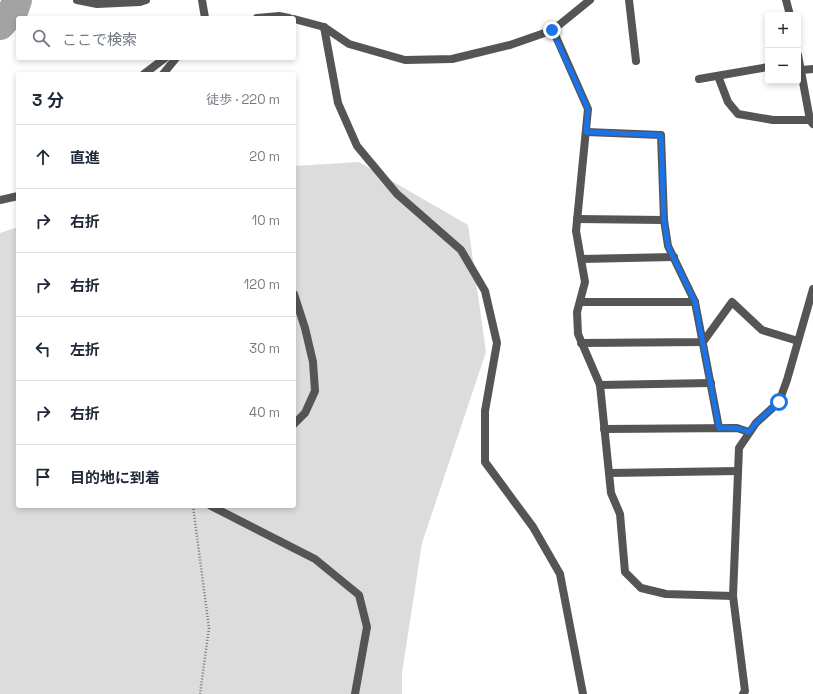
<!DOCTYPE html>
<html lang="ja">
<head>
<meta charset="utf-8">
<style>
  body { margin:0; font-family:"Space Grotesk","Noto Sans JP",sans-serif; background:#f6f6f7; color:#1f2937 }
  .controls { position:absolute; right:12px; top:12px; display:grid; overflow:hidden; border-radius:4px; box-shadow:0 2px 6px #0003 }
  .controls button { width:36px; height:36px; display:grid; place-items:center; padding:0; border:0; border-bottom:1px solid #e0e1e3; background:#fff; color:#1f2937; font:20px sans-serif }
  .stop { position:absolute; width:12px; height:12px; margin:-9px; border:3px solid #1a73e8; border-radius:50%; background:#fff }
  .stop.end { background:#1a73e8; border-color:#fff; box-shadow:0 1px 4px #0008 }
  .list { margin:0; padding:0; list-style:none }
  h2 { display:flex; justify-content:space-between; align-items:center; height:52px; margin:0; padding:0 16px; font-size:17px }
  h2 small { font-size:13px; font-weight:400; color:#747a83 }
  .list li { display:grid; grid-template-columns:26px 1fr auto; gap:12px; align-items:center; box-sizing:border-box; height:64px; padding:0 16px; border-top:1px solid #e0e1e3 }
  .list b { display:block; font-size:15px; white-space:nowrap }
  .list em { font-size:13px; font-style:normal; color:#747a83 }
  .icon { flex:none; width:22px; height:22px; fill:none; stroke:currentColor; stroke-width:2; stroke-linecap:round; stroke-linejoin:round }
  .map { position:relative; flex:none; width:813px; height:694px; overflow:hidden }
  .search { position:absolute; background:#fff; box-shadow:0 2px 6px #0003; left:16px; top:16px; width:280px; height:44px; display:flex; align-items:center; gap:10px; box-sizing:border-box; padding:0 14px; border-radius:4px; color:#747a83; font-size:15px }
  .panel { position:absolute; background:#fff; box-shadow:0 2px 6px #0003; left:16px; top:72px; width:280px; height:436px; border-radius:4px }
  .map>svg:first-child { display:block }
</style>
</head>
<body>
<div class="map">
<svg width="813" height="694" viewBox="0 0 813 694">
  <rect width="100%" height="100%" fill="#fff"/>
  <!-- green -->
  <polygon fill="#dcdcdc" points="359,162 468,225 486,352 422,543 402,673 402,694 0,694 0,233 18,227 18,506 294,506 294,166"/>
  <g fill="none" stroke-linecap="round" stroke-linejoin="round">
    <!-- river -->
    <polyline stroke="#a3a3a3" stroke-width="30" points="0,25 14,9 17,0"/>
    <!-- path -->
    <polyline stroke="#777" stroke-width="2.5" stroke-dasharray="1 2" stroke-linecap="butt" points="193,506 209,628 200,694"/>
    <!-- street -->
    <g stroke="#555" stroke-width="8">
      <polyline points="77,0 97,4 140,2 146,0"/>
      <polyline points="202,0 205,18"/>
      <polyline points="629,0 636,61"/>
      <polyline points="786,0 790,15"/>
      <polyline points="257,18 279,16 289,18"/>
      <polyline points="294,19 324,27 349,44 405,60 452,59 510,45 553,30 590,0"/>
      <polyline points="324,27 338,103 357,146 397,194 461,250 485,291 497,343 485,411 485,462 533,527 560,574 583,694"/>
      <polyline points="553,30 588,109 576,231 585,282 577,312 578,334 600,385 611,493 620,514 625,572 641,588 666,594 733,596"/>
      <polyline points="798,55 810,120 813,124"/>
      <polyline points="802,70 813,69"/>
      <polyline points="144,74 165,58"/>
      <polyline points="163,74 176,58"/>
      <polyline points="718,76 728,102 738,114 773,120 810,120"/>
      <polyline points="699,79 768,67"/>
      <polyline points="586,132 661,135 664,220 668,246 695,302 719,428"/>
      <polyline points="0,200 18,196"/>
      <polyline points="577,219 664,220"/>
      <polyline points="581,259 674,257"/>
      <polyline points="294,294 305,328 313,362 315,391 305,413 294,424"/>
      <polyline points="580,302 695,302"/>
      <polyline points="581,343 703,342 732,302 762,330 798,341"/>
      <polyline points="600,385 711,383"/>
      <polyline points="604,429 737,428 749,432"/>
      <polyline points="609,473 738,471"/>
      <polyline points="211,506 315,559 359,595 367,627 355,694"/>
      <polyline points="743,694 745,691 733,596 739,448 756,423 779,402 787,380 813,289"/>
    </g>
  </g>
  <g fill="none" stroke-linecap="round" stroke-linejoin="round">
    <!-- route -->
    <polyline stroke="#1a73e8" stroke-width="5" points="552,30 588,109 586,132 661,135 664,220 668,246 695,302 719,428 737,428 749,432 756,423 779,402"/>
  </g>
</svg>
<div class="controls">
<button>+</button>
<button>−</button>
</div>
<div class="stop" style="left:779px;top:402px"></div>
<div class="stop end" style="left:552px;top:30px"></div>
<div class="search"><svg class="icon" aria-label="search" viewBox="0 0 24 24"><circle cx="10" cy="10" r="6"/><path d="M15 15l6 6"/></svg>ここで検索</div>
<section class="panel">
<h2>3 分<small>徒歩 · 220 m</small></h2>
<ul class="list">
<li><svg class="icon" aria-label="ahead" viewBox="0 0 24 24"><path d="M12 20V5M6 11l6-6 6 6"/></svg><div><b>直進</b></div><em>20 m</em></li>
<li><svg class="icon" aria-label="right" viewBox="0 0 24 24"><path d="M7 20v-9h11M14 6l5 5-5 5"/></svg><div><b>右折</b></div><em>10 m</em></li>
<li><svg class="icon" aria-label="right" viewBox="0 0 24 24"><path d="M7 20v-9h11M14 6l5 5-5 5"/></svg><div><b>右折</b></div><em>120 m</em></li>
<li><svg class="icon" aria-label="left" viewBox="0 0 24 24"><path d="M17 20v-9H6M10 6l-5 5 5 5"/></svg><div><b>左折</b></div><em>30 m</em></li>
<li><svg class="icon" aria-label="right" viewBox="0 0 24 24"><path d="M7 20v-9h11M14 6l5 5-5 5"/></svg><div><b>右折</b></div><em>40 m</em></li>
<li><svg class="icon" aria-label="arrive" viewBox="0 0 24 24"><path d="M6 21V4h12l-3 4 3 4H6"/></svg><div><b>目的地に到着</b></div></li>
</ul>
</section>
</div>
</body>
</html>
